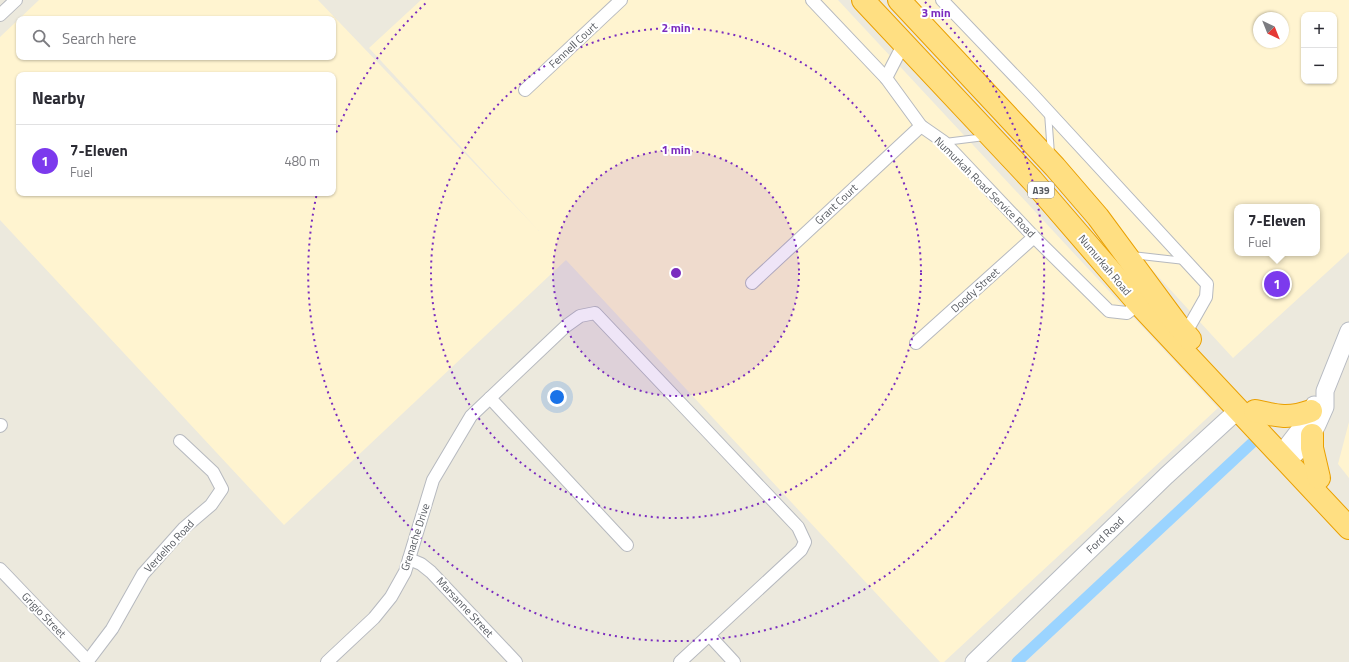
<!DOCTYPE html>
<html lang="en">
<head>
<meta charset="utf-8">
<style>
  body { margin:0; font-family:"Titillium Web",sans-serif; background:#f2f2f3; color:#2b2b33 }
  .controls { position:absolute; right:12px; top:12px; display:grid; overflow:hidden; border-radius:8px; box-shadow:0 1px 3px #0004 }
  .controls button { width:36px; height:36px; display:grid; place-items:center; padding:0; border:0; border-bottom:1px solid #e1e1e2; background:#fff; color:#2b2b33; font:20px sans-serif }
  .compass { position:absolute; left:1253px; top:12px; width:36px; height:36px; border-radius:50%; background:#fff; box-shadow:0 1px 3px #0004; rotate:137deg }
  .you { position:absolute; left:557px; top:397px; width:14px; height:14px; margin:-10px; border:3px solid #fff; border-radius:50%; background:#1a73e8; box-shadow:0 0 0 6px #1a73e833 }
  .badge { display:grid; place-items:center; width:26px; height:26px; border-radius:50%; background:#7c3aed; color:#fff; font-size:13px; font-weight:700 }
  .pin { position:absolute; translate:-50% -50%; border:2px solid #fff; box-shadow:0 1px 4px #0006 }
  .popup { position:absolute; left:1234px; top:204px; width:86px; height:52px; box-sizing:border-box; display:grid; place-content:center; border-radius:8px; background:#fff; filter:drop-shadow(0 1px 3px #0005); font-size:13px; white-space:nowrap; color:#7c7c81 }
  .popup b { font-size:15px; color:#2b2b33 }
  .popup::after { content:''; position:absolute; left:50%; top:100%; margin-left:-8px; border:8px solid transparent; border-top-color:#fff }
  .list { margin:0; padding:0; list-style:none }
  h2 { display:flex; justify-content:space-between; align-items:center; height:52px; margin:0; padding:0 16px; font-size:17px }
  h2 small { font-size:13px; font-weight:400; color:#7c7c81 }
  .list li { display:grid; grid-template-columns:26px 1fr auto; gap:12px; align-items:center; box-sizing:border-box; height:72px; padding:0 16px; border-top:1px solid #e1e1e2 }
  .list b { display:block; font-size:15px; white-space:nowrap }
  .list p { margin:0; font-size:13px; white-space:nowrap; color:#7c7c81 }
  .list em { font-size:13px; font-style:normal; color:#7c7c81 }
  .icon { flex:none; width:22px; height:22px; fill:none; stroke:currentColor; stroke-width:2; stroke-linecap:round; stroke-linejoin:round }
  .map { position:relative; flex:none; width:1349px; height:662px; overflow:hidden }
  .search { position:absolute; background:#fff; box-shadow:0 1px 3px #0004; left:16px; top:16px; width:320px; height:44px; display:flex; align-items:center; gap:10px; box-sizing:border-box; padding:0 14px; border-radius:8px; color:#7c7c81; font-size:15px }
  .panel { position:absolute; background:#fff; box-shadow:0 1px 3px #0004; left:16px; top:72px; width:320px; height:124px; border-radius:8px }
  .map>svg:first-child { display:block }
</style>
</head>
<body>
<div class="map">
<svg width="1349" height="662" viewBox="0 0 1349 662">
  <rect width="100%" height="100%" fill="#ece9dd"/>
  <!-- commercial -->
  <g fill="#fff4d0" fill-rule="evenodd">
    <path d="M39,0H318L539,231L369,48L421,0H838L1218,408L944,662H940L566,260L284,525L0,220V37L19,19V57H333V19H19ZM19,75H333V193H19Z"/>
    <path d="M904,0H1349V252L1233,358ZM1304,15H1334V81H1304ZM1259,18H1283V42H1259ZM1237,207H1317V253H1237Z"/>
    <polygon points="1349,422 1349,478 1338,464"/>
  </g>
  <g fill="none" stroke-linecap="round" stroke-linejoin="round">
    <!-- canal -->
    <polyline stroke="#9bd4ff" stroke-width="11" points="1017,662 1252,443"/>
    <defs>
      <g id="lane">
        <polyline points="1048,113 1051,154"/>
        <polyline points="945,142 985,137"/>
        <polyline points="1132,255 1185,261"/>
      </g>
      <g id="street">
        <polyline points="812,0 886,78 921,126 944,142 1034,237 1109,311 1127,313 1139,304"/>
        <polyline points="942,0 1033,95 1207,284 1206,297 1185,334"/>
        <polyline points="0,15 16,0"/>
        <polyline points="886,78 904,43"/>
        <polyline points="525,90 621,0"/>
        <polyline points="752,283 921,126"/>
        <polyline points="916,343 1034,237"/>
        <polyline points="490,398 627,545"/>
        <polyline points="0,426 1,425"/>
        <polyline points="409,559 421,564 431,572 516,662"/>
        <polyline points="0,569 88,661"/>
        <polyline points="709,635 734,662"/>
        <polyline points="87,662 112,629 143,574 184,528 211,505 222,489 213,472 180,441"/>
        <polyline points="327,662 374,618 391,597 405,572 433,480 471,416 566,326 580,316 595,313 798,527 805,542 801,550 680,662"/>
      </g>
      <g id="secondary">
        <polyline points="1288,445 1305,423 1314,405"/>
        <polyline points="1296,453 1307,443 1317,425 1325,407 1325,391 1349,331"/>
        <polyline points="974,662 1166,476 1238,410"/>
      </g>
      <g id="highway">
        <polyline points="863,0 1032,180 1139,304 1349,528"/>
        <polyline points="899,0 1055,167 1098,217 1177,324 1190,339"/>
        <path d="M1255,411C1277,416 1289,419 1311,411"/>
        <polyline points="1312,435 1312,448 1319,478"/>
      </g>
    </defs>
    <!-- lane casing -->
    <use href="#lane" stroke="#b6b9bf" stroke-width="8"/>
    <!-- street casing -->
    <use href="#street" stroke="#b6b9bf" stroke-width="14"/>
    <!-- secondary casing -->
    <use href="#secondary" stroke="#b7bbc2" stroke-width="19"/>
    <!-- highway casing -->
    <use href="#highway" stroke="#eaa000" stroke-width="24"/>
    <!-- lane -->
    <use href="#lane" stroke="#fff" stroke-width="6"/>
    <!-- street -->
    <use href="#street" stroke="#fff" stroke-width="12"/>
    <!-- secondary -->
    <use href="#secondary" stroke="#fff" stroke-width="17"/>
    <!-- highway -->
    <use href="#highway" stroke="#ffdf82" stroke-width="22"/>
  </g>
  <!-- distance rings -->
  <circle cx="676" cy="273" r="123" fill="#7b2cbf" fill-opacity=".12"/>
  <g fill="none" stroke="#7b2cbf" stroke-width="2" stroke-dasharray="2 4">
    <circle cx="676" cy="273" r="123"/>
    <circle cx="676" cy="273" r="245"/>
    <path d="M334 138A368 368 0 0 1 427 2M925 2A368 368 0 1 1 317 193"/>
  </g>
  <g text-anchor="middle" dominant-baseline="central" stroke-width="4" stroke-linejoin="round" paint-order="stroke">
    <!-- shield labels -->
    <rect fill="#fff" stroke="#898c90" stroke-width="1" x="1028" y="182" width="26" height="16" rx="3"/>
    <g font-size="10" font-weight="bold" fill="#575b61">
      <text x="1041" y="190">A39</text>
    </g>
    <!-- street labels -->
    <g font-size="11" fill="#575b61" stroke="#fff">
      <text transform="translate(573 45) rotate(-43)">Fennell Court</text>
      <text transform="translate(985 187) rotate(45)">Numurkah Road Service Road</text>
      <text transform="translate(836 204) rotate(-43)">Grant Court</text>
      <text transform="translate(1105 265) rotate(50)">Numurkah Road</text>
      <text transform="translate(975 290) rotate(-42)">Doody Street</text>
      <text transform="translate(1105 535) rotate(-44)">Ford Road</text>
      <text transform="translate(415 537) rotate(-72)">Grenache Drive</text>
      <text transform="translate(169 546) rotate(-47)">Verdelho Road</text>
      <text transform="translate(465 607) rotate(47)">Marsanne Street</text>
      <text transform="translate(44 615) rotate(46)">Grigio Street</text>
    </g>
  </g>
  <circle cx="676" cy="273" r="6" fill="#7b2cbf" stroke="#fff" stroke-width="2"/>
  <g font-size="12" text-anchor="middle" font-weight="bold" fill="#7b2cbf" stroke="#fff" stroke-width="4" stroke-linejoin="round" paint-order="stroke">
    <text x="936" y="17">3 min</text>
    <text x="676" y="32">2 min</text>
    <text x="676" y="154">1 min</text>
  </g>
</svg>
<div class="controls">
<button>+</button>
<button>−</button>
</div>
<svg class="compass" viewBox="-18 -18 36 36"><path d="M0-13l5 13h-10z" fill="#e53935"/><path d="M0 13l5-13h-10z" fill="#7c7c81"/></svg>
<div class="you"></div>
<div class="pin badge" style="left:1277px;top:284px">1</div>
<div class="popup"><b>7-Eleven</b>Fuel</div>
<div class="search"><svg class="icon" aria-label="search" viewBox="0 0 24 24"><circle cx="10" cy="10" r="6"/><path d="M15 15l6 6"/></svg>Search here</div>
<section class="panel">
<h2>Nearby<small></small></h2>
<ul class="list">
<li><span class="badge">1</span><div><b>7-Eleven</b><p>Fuel</p></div><em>480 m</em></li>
</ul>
</section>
</div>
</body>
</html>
